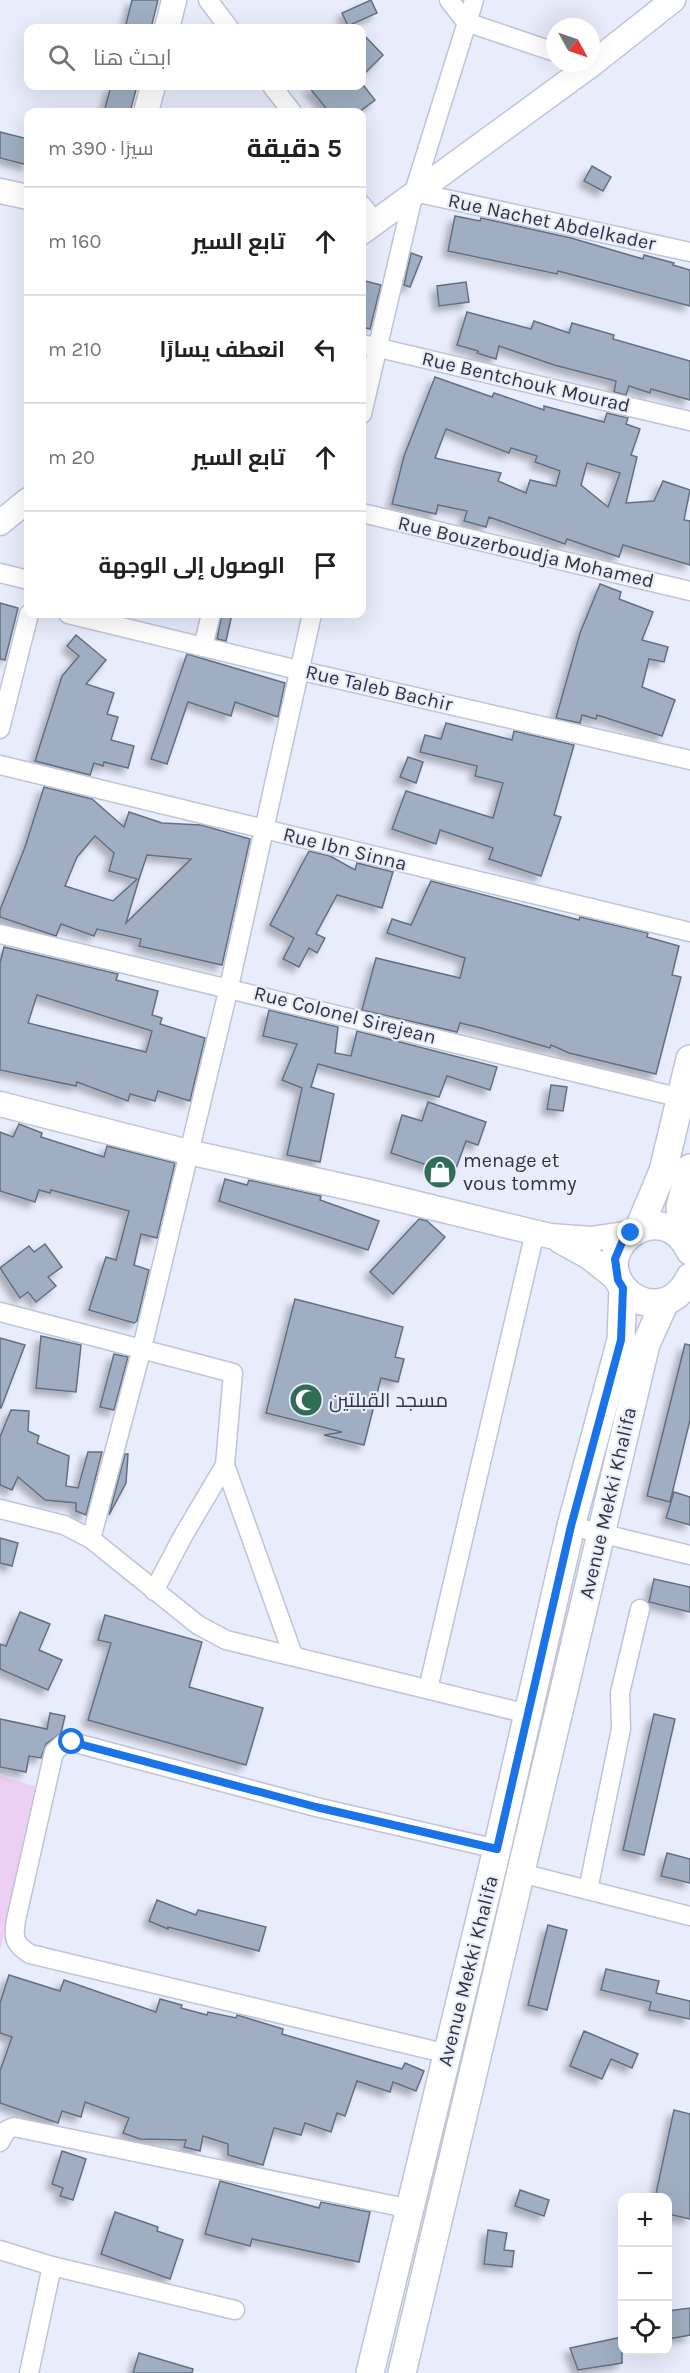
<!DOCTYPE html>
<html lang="ar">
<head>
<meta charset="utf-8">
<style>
  body { margin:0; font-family:Karla,Cairo,sans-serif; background:#f6f6f6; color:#202124; direction:rtl }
  .controls { position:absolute; right:18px; bottom:18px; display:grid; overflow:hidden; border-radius:12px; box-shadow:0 6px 24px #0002 }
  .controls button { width:54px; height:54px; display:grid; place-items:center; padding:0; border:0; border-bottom:2px solid #e0e0e0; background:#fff; color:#202124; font:30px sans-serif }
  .compass { position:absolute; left:546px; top:18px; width:54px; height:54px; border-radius:50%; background:#fff; box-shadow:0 6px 24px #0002; rotate:130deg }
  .stop { position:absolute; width:18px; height:18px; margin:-14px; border:4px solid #1a73e8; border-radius:50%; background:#fff }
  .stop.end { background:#1a73e8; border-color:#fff; box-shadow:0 2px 6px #0008 }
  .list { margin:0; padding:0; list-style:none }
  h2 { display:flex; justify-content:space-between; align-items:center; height:78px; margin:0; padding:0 24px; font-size:26px }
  h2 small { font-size:20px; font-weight:400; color:#757577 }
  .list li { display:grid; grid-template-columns:39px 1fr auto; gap:18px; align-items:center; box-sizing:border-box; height:108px; padding:0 24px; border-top:2px solid #e0e0e0 }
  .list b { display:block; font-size:22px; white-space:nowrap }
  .list em { font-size:20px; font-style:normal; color:#757577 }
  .icon { flex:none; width:33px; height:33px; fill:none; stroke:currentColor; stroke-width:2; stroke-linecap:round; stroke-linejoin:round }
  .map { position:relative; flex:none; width:690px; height:2373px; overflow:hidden; direction:ltr }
  .search { position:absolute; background:#fff; box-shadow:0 6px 24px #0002; left:24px; top:24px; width:342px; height:66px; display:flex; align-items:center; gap:15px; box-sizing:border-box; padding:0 21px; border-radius:12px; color:#757577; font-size:22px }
  .panel { position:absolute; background:#fff; box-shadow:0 6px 24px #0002; left:24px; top:108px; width:342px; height:510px; border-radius:12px; direction:rtl }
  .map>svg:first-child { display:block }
</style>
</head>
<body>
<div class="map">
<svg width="690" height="2373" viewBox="0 0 690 2373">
  <defs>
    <filter id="shadow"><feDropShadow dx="-5.5" dy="5.5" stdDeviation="3" flood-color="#0004"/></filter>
  </defs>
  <rect width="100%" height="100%" fill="#e9ecfb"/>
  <!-- green -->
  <polygon fill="#edcff4" points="0,1776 41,1788 0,1950"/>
  <!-- building -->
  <g fill="#9faec2" stroke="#627082" stroke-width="1.5" fill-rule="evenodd" filter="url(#shadow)">
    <polygon points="132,0 158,0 151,28 125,28"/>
    <polygon points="371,0 377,13 348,26 342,13"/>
    <polygon points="362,33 383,55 362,76"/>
    <polygon points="111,86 137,86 130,112 104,112"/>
    <polygon points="308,86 364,86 375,100 359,112 329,112"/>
    <polygon points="0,132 28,139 28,165 0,158"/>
    <polygon points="592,166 611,177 603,191 584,181"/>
    <polygon points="455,216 480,221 481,218 571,238 643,259 644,255 674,263 673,265 690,270 690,306 558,271 557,274 448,251"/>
    <polygon points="411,253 422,257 410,287 404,285"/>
    <polygon points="365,281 381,285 370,329 362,327 362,294"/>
    <polygon points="466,282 469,302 439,306 437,286"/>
    <polygon points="467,312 531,329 534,321 569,333 572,323 614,335 613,339 690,361 690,400 651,389 650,393 629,386 626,395 614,392 616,381 554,365 499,346 496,359 477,353 478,351 457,345"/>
    <path d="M435,377L492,397L494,393L544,410V406L604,422L607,413L628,418L626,424L640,429L631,455L637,457L626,503L654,501L663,481L690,490L684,520L690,521V565L623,545L619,557L567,539L565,544L489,517L486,527L464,521L467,511L438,505L436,514L392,504L404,456ZM446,429L509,453L511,448L537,456L535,462L560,471L556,486L530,480L526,493L498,481L501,473L435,458ZM587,463L620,473L608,507L581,485Z"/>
    <polygon points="600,584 621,592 619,599 653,612 642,640 668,647 664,662 649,659 642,687 675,700 662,736 597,715 596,719 582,715 580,723 556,718 580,633"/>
    <polygon points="0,603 18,608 5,660 0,659"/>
    <polygon points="222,614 232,614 226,641 217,639"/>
    <polygon points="76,635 106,660 86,684 114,693 107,714 118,717 111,740 134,746 128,768 104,762 103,766 94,763 90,775 35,761 62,676 79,656 67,646"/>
    <polygon points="187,654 285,683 278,717 235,702 231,716 188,702 167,764 151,759"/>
    <polygon points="446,723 512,740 514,731 574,745 554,815 561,817 541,876 489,859 493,848 440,830 436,844 392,829 406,791 493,818 503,783 475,776 477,766 420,752 425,735 441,739"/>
    <polygon points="408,757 423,762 416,783 400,777"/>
    <path d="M44,787L92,799L124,827L129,812L162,823L201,825L250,839L222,965L139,946L141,939L97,929L94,936L61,924L56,936L0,917V910L25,847ZM95,836L114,853L109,871L137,879L113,901L65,886L77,857ZM147,855L191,859L126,923L139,879Z"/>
    <polygon points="309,851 330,856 355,870 357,863 393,872 382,908 337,895 316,934 325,938 317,953 309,948 299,967 283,959 294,938 270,925"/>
    <polygon points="431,881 579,920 580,917 648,933 647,937 679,946 672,975 681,977 656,1074 569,1053 551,1045 550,1048 481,1028 460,1023 457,1032 362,1010 376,958 460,978 465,958 387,933 392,919 411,925"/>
    <path d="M4,947L118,974L116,980L158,991L152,1015L162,1018L160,1024L205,1038L190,1101L158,1091L155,1101L130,1094L128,1101L77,1082L76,1086L0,1070V963ZM37,995L152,1031L146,1052L28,1023Z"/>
    <polygon points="269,1010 338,1027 335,1053 351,1056 357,1031 497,1067 490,1090 447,1076 439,1097 318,1064 311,1087 334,1094 320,1162 287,1155 302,1088 282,1080 297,1044 263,1036"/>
    <polygon points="551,1085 567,1087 563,1111 547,1109"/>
    <polygon points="428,1102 486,1122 478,1145 466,1141 454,1174 391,1153 402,1115 422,1121"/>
    <polygon points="19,1124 42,1133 41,1137 104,1157 107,1146 175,1163 157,1238 141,1234 134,1265 149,1270 137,1321 134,1323 89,1310 106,1257 116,1260 129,1211 51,1190 50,1193 39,1190 35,1202 0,1191 0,1132 13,1137"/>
    <polygon points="225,1179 247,1185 249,1180 321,1196 320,1200 379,1221 368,1250 219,1201"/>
    <polygon points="419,1219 427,1221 445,1237 393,1294 370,1272"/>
    <polygon points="45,1244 62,1267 48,1277 56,1286 36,1302 28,1292 20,1298 0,1268 29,1246 34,1252"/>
    <polygon points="295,1299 403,1327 395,1357 404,1359 398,1382 381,1378 364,1445 324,1435 342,1432 266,1413"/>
    <polygon points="41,1336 81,1345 76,1392 36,1388"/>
    <polygon points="0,1338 25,1345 1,1408 0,1408"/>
    <polygon points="685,1344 690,1345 690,1420 670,1502 647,1496"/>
    <polygon points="114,1354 128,1357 114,1410 100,1407"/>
    <polygon points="11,1410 29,1411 28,1431 39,1436 37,1443 69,1456 66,1486 78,1488 88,1452 102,1452 86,1515 76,1511 76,1503 45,1500 18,1477 12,1490 0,1485 0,1437"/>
    <polygon points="125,1454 128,1454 126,1483 109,1515"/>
    <polygon points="674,1492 690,1497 690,1525 666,1518"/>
    <polygon points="0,1538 18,1543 12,1566 0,1563"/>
    <polygon points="654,1579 690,1587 690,1612 649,1602"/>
    <polygon points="20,1612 50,1624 39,1650 62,1660 48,1690 0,1669 0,1644 6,1646"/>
    <polygon points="105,1615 202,1642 189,1687 263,1708 246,1765 88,1720 111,1643 98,1640"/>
    <polygon points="50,1713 65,1716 61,1733 46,1744 41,1758 29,1756 26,1772 0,1767 0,1719 47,1729"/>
    <polygon points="654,1714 675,1719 644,1855 623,1850"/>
    <polygon points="667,1853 690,1859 690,1883 661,1876"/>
    <polygon points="157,1900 196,1915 198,1910 266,1927 259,1951 168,1927 168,1929 149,1921"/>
    <polygon points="548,1925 567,1930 547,2010 528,2005"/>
    <polygon points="606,1969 659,1981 656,1993 690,2001 690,2019 649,2010 651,2002 601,1990"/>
    <polygon points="9,1975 60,1991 64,1980 156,2012 160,1999 182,2005 181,2008 207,2015 208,2012 236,2018 237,2015 283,2029 282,2034 402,2069 405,2063 424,2071 416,2091 393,2082 390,2092 357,2081 345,2116 337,2113 331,2132 305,2123 301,2135 274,2128 263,2165 228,2155 228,2144 203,2136 200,2151 184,2147 186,2140 140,2139 123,2133 129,2118 85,2102 81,2117 62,2111 58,2123 0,2103 0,2071 12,2037 0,2033 0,2003"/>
    <polygon points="584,2031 638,2054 632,2068 611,2059 602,2079 570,2066"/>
    <polygon points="674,2110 690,2114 690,2219 668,2214 668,2198 655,2198"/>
    <polygon points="62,2151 86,2159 73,2200 60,2196 63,2188 52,2184"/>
    <polygon points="220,2181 319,2208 321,2202 370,2212 359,2262 252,2239 250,2246 205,2234"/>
    <polygon points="520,2190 549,2200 544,2216 515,2206"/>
    <polygon points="115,2212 158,2227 157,2231 183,2240 170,2279 101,2254"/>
    <polygon points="488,2230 507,2233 504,2250 514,2251 512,2267 484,2264"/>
    <polygon points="690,2308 690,2335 668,2339 668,2311"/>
    <polygon points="622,2337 622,2363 578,2370 570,2348"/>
    <polygon points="139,2353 193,2369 192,2373 133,2373"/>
  </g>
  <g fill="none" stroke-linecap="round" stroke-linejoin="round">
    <defs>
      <g id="street">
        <polyline points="208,0 229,28"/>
        <polyline points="449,0 466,22 555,52"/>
        <polyline points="272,86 292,112"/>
        <polyline points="414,192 690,252"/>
        <polyline points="362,205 374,221"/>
        <polyline points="362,344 690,421"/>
        <polyline points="362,414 414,192 474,0"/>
        <polyline points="362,513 690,591"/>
        <polyline points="0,573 28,580"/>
        <polyline points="68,614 298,670 690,760"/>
        <polyline points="203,647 211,614"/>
        <polyline points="0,729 29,614"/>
        <polyline points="0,765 690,932"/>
        <polyline points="0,934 690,1100"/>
        <polyline points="0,1312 233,1373 225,1465 183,1536 154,1591"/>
        <polyline points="225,1465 293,1655"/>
        <polyline points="0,1509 64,1525 91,1539 198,1625 226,1640 528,1714"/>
        <polyline points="571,1526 690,1555"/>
        <polyline points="91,1539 142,1348 229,987 312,614"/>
        <polyline points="428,1689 535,1232"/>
        <polyline points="521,1873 690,1916"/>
        <polyline points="588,1890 621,1729 620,1693 640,1609"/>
        <path d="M448,2054L30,1954C14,1944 13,1938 16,1920L54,1752L63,1744L72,1742L316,1807L497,1849"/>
        <polyline points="0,2142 7,2130 14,2127 411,2209"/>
        <polyline points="0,2250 52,2266 235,2310"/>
        <polyline points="29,2373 52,2266"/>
      </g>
      <g id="secondary">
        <polyline points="167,28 174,0"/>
        <polyline points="146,112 153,86"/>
        <polyline points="0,191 28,197"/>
        <polyline points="362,232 592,64 673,0"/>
        <polyline points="0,523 28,500"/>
        <polyline points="0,1104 188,1152 369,1192 550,1236 591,1239 631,1233"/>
        <polyline points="560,1241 589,1257 618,1280"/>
      </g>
      <g id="primary">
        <polyline points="639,1228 663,1171 690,1059"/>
        <polyline points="684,1240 680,1207 690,1168"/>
        <path d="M690,1251C664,1193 586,1247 625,1290C633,1298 643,1303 654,1303C671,1303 683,1292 690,1277"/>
        <polyline points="370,2373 497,1849 571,1526 621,1340 623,1288"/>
        <polyline points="402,2373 646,1344 665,1302"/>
      </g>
    </defs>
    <!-- street casing -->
    <use href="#street" stroke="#bec3da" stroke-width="21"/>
    <!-- secondary casing -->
    <use href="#secondary" stroke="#bec3da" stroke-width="27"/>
    <!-- primary casing -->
    <use href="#primary" stroke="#bec3da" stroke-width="30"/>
    <!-- street -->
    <use href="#street" stroke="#fff" stroke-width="18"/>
    <!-- secondary -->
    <use href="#secondary" stroke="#fff" stroke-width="24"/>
    <!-- primary -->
    <use href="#primary" stroke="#fff" stroke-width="27"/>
  </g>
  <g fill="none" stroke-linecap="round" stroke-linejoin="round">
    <!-- route -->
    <polyline stroke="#1a73e8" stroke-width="8" points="72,1742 316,1807 497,1849 571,1526 621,1340 623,1288 618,1280 615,1259 623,1240 631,1233"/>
  </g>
  <!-- icons -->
  <defs>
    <symbol id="shop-disc" viewBox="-11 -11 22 22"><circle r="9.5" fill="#306c56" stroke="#e9ecfb"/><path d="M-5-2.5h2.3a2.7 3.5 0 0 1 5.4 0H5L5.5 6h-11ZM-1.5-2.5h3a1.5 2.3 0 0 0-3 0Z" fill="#fff"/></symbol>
    <symbol id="mosque-disc" viewBox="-11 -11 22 22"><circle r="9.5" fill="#306c56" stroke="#e9ecfb"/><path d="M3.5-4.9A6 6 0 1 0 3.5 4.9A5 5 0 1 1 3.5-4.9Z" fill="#fff"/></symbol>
  </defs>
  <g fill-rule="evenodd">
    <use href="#shop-disc" x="421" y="1153" width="38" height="38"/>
    <use href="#mosque-disc" x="287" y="1381" width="38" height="38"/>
  </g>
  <g text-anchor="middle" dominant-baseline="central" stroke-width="4.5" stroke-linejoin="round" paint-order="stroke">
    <!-- street labels -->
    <g font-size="20" fill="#32343d" stroke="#e9ecfb">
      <text transform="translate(552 222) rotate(12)">Rue Nachet Abdelkader</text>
      <text transform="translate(526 382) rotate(13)">Rue Bentchouk Mourad</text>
      <text transform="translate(526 552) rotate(13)">Rue Bouzerboudja Mohamed</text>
      <text transform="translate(379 688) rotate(13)">Rue Taleb Bachir</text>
      <text transform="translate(345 849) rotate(14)">Rue Ibn Sinna</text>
      <text transform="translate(345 1015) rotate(14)">Rue Colonel Sirejean</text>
      <text transform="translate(608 1503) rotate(-77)">Avenue Mekki Khalifa</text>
      <text transform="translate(468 1971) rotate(-76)">Avenue Mekki Khalifa</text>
    </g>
    <!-- poi labels -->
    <g font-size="20" fill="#32343d" stroke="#e9ecfb" text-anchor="start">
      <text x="463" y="1160">menage et<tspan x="463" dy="23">vous tommy</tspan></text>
      <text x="329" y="1400">مسجد القبلتين</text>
    </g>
  </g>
</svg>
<div class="controls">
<button>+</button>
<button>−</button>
<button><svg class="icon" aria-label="locate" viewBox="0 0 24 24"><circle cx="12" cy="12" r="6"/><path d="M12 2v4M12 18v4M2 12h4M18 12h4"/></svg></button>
</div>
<svg class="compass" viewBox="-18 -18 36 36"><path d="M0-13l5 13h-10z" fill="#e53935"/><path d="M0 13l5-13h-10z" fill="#757577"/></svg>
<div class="stop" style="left:72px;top:1742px"></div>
<div class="stop end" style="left:631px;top:1233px"></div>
<div class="search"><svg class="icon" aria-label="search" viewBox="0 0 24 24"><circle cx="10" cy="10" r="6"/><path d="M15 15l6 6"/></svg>ابحث هنا</div>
<section class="panel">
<h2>5 دقيقة<small>سيرًا · 390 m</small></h2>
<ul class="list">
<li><svg class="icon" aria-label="ahead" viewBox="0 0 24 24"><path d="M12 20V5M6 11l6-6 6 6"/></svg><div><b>تابع السير</b></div><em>160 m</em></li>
<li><svg class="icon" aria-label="left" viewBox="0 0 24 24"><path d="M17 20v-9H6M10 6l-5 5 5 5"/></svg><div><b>انعطف يسارًا</b></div><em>210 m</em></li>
<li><svg class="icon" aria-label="ahead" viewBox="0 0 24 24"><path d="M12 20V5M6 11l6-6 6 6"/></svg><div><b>تابع السير</b></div><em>20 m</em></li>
<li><svg class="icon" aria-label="arrive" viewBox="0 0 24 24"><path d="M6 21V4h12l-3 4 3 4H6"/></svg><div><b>الوصول إلى الوجهة</b></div></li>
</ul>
</section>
</div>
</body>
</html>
